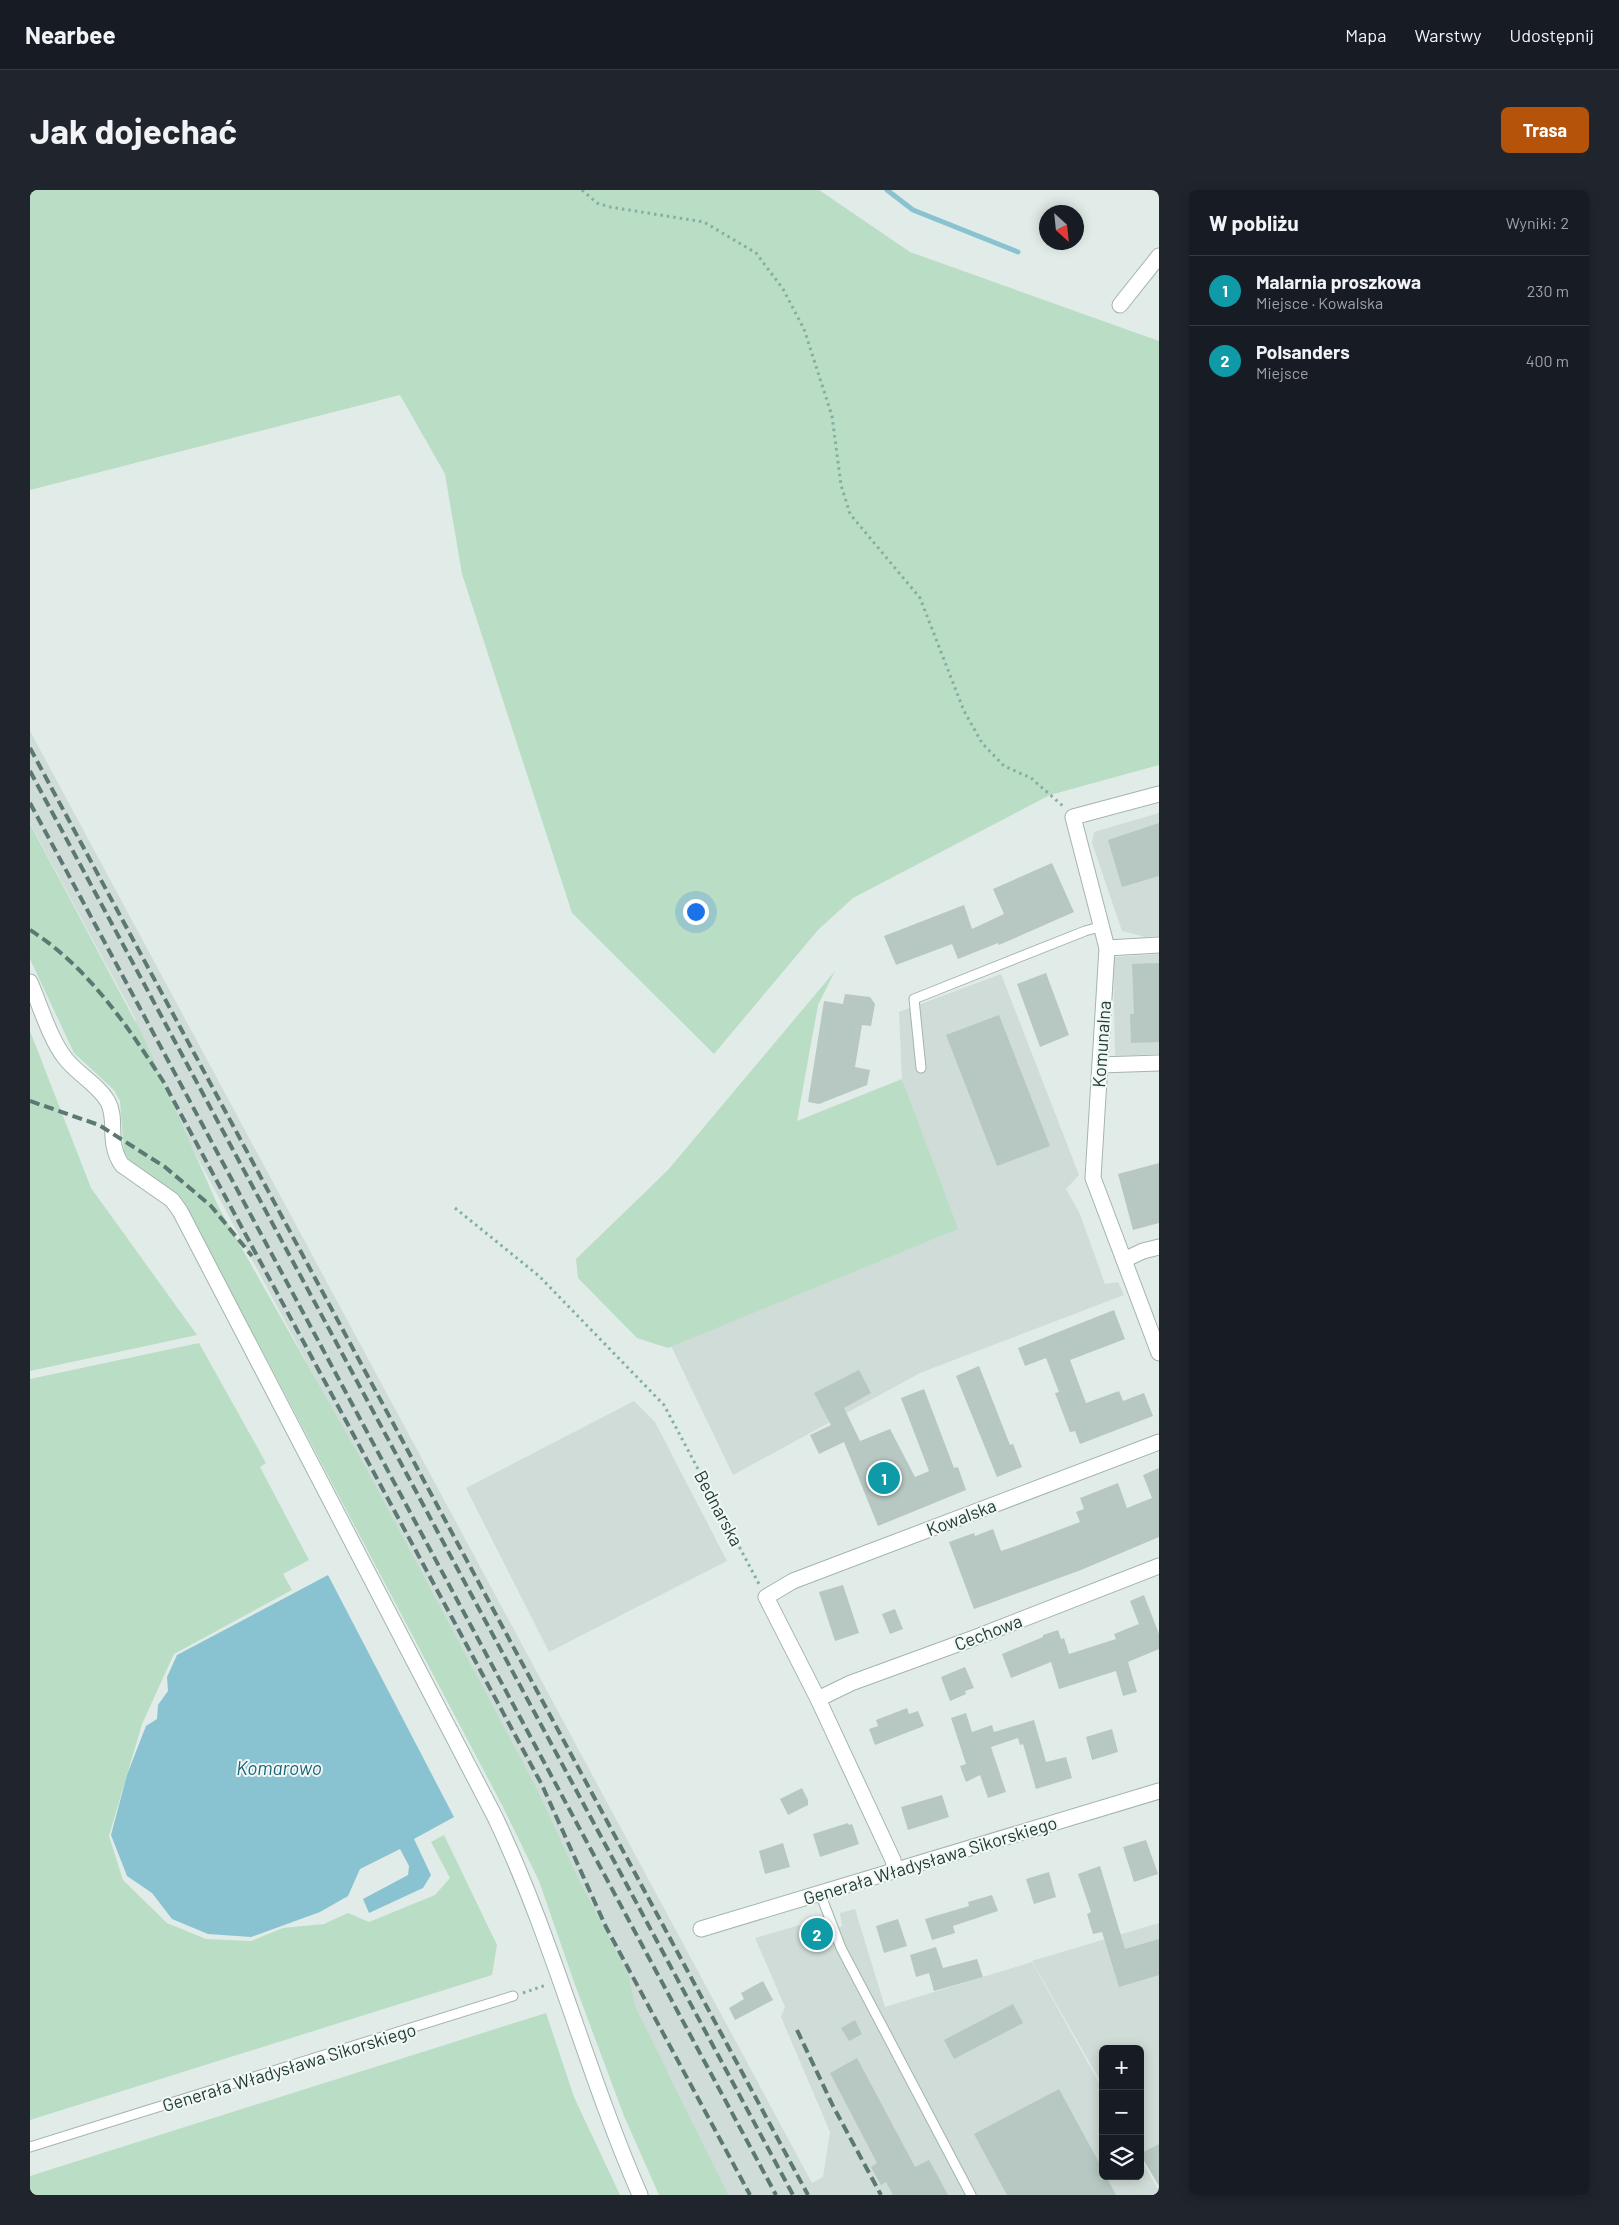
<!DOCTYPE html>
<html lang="pl">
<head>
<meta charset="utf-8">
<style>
  body { margin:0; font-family:Barlow,sans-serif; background:#20242c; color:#f1f3f6 }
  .controls { position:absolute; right:15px; bottom:15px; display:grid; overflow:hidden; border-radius:8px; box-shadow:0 2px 12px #0003 }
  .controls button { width:45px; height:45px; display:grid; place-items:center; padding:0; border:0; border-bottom:1px solid #363941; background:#171b24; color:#f1f3f6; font:25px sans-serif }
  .compass { position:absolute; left:1009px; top:15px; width:45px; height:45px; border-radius:50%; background:#171b24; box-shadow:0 2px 12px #0003; rotate:153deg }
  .you { position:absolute; left:665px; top:721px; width:18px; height:18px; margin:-12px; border:4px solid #fff; border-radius:50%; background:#1a73e8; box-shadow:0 0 0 8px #1a73e833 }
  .badge { display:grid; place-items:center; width:32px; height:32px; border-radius:50%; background:#b45309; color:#fff; font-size:16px; font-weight:700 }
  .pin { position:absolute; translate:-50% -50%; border:2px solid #fff; box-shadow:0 1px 5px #0006 }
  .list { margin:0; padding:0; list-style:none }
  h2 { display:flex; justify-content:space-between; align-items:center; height:65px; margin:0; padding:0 20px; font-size:21px }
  h2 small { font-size:16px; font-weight:400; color:#9ea1a6 }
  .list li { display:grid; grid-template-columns:32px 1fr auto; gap:15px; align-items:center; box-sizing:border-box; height:70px; padding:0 20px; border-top:1px solid #363941 }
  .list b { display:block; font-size:19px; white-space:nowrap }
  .list p { margin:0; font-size:16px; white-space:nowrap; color:#9ea1a6 }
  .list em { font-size:16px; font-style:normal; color:#9ea1a6 }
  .icon { flex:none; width:28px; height:28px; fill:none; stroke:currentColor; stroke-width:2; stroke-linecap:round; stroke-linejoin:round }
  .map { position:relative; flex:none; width:1129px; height:2005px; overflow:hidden; border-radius:8px }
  header { display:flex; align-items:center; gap:30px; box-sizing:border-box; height:70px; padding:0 25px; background:#171b24; border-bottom:1px solid #363941 }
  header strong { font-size:24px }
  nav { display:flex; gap:28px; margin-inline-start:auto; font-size:18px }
  .intro { display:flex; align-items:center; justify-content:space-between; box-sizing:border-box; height:120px; padding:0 30px }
  h1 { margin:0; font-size:35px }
  .button { padding:12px 22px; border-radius:8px; background:#b45309; color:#fff; font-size:18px; font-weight:700 }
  main { display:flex; gap:30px; padding:0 30px }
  aside { flex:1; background:#171b24; border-radius:8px; box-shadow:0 2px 12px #0003 }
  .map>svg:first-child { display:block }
</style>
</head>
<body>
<header>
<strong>Nearbee</strong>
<nav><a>Mapa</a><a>Warstwy</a><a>Udostępnij</a></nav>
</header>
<div class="intro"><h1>Jak dojechać</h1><a class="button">Trasa</a></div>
<main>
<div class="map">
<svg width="1129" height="2005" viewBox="0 0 1129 2005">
  <rect width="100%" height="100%" fill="#e1ece8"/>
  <!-- built -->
  <g fill="#d0dcd7">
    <polygon points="0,541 782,1993 793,1987 800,1942 751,1827 755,1817 725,1748 787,1730 796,1745 812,1736 810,1723 825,1719 855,1817 1002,1772 1073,1900 1073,1986 1110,1986 1110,1967 1129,2001 1129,2005 693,2005 457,1509 142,920 92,842 106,830 0,633"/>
    <polygon points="1129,623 1129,746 1115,747 1092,741 1062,653 1064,642"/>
    <polygon points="1129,764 1129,864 1085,866 1083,767"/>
    <polygon points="971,784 1049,985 1036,999 1050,1024 1075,1094 1088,1092 1094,1105 890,1183 703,1285 641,1156 927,1039 872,889 869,822"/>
    <polygon points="604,1211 625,1232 697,1371 519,1462 436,1298"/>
    <polygon points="1129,1733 1129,1997 1110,1963 1110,1859 1073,1859 1073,1896 1002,1771"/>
  </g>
  <!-- green -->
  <g fill="#baddc5">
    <polygon points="0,0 789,0 880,62 1129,151 1129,575 1020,605 823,708 788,740 684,864 542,723 432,384 415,284 370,205 0,300"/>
    <polygon points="0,634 112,844 189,1018 335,1276 506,1597 546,1684 599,1786 605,1816 698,2005 629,2005 594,1926 544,1792 509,1691 473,1617 152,1009 99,970 94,962 90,911 84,900 44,863 0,769"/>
    <polygon points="805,781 788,815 767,931 872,889 928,1039 638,1158 607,1148 548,1088 546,1069 638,980"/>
    <polygon points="0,841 61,998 167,1145 0,1181"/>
    <polygon points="169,1153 236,1273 230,1277 279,1370 253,1384 262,1400 144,1464 112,1534 79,1646 93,1690 137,1733 176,1749 221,1751 253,1738 294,1734 318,1723 339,1732 405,1705 420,1688 401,1652 414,1645 467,1755 462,1785 0,1930 0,1189"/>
    <polygon points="516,1823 544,1907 590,2005 0,2005 0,1986"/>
  </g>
  <!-- water -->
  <polygon fill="#89c3d1" points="298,1385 424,1627 384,1649 401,1685 393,1698 339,1723 333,1709 378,1685 379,1676 370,1659 330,1679 318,1706 290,1722 221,1747 178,1744 142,1729 122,1703 97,1686 81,1645 97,1585 107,1559 116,1536 127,1529 128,1515 138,1501 137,1487 147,1465"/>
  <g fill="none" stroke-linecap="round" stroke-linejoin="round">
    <!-- stream -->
    <polyline stroke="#89c3d1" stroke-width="5" points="857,0 883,20 988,62"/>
  </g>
  <!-- building -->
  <g fill="#b7c7c1">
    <polygon points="1129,633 1129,686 1092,697 1078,650"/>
    <polygon points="1022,673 1044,722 969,755 968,753 928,769 922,754 866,775 854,746 934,715 942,739 974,724 963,699"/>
    <polygon points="1129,773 1129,852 1101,853 1100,824 1104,824 1102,774"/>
    <polygon points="1016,783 1039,845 1010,857 987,794"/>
    <polygon points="815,804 840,807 845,814 841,836 832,835 825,877 840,880 837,895 789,914 778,912 794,811 813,814"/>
    <polygon points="969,825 1020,956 967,976 916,845"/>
    <polygon points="1129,973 1129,1033 1103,1040 1088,984"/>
    <polygon points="1084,1120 1095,1149 1040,1170 1056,1213 1089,1201 1093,1211 1114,1203 1123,1226 1050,1254 1045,1241 1040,1242 1025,1203 1029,1202 1016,1168 995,1176 988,1158"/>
    <polygon points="949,1176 980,1255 983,1254 992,1277 967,1287 926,1186"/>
    <polygon points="829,1180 841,1203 814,1218 830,1251 860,1239 885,1287 899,1281 871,1208 894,1199 924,1278 928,1277 936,1300 848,1336 814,1252 789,1264 780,1245 801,1235 784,1203"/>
    <polygon points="1129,1278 1129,1347 1051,1380 944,1419 919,1352 944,1343 945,1346 963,1339 971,1361 986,1356 1050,1332 1046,1322 1054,1319 1050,1308 1088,1293 1097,1318 1122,1308 1113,1285"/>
    <polygon points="813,1395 829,1443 805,1451 789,1402"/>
    <polygon points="1114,1405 1129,1444 1129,1459 1098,1472 1107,1502 1093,1506 1086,1481 1029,1499 1021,1472 981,1488 972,1464 1013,1447 1013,1445 1028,1440 1031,1449 1034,1448 1039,1464 1086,1449 1084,1444 1109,1434 1100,1411"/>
    <polygon points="865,1419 873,1439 860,1444 852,1424"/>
    <polygon points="935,1477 944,1498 935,1501 936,1504 920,1511 911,1487"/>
    <polygon points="877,1518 879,1524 888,1521 894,1536 845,1555 839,1539 848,1536 846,1530"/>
    <polygon points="936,1523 942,1542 962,1535 964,1542 1004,1530 1016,1572 1036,1567 1042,1588 1006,1599 993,1554 990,1555 988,1548 961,1557 976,1602 958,1608 950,1585 936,1592 930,1576 936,1574 921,1528"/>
    <polygon points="1082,1539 1088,1562 1062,1570 1056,1547"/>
    <polygon points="772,1598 778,1610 778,1615 758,1625 750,1609"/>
    <polygon points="912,1605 919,1627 878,1640 871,1617"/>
    <polygon points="818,1633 819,1635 822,1634 829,1654 790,1667 783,1644"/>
    <polygon points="1116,1650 1128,1684 1104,1692 1093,1657"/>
    <polygon points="753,1653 760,1677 735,1684 729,1661"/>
    <polygon points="1070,1676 1095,1759 1129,1749 1129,1785 1089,1797 1072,1742 1063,1744 1057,1724 1061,1722 1048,1684"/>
    <polygon points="1019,1682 1026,1707 1004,1714 996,1689"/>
    <polygon points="962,1705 968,1721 923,1736 925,1743 902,1750 895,1729 939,1716 938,1712"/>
    <polygon points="868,1729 877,1756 854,1763 846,1736"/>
    <polygon points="906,1757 913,1778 947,1769 953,1787 904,1801 899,1783 886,1787 880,1765"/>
    <polygon points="733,1791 743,1810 705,1830 699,1818 714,1809 711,1803"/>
    <polygon points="983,1814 993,1833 924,1869 914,1850"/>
    <polygon points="825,1830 832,1844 819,1851 811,1838"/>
    <polygon points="827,1868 885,1977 899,1970 918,2005 863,2005 856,1992 851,1995 841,1977 847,1973 800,1883"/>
    <polygon points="1029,1899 1073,1980 1073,1986 1076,1986 1086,2005 977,2005 944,1944"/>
    <polygon points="1129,1954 1129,1996 1110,1964"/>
  </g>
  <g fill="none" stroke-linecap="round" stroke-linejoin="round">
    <defs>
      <g id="service">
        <polyline points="891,878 884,809 1055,741 1073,736"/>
        <polyline points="790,1703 811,1758 941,2005"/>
        <polyline points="0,1957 483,1806"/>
      </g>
      <g id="minor">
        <polyline points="1090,115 1129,66"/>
        <polyline points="1129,604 1043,627 1077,758 1063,988 1129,1163"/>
        <polyline points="1077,758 1129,755"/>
        <polyline points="1070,875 1129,873"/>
        <polyline points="1094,1070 1113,1061 1129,1057"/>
        <polyline points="788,1509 821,1493 944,1448 1129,1376"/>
        <polyline points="865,1680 863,1670 788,1509 736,1407 763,1391 1129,1252"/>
        <polyline points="671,1739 1129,1601"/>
      </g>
      <path id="tertiary" d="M0,792C10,815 20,849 35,868C47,884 69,895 78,912C88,930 76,952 92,975L142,1010L150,1021L465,1627C523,1749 556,1881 610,2005"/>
    </defs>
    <!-- service casing -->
    <use href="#service" stroke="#a4b4af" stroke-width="11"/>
    <!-- minor casing -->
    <use href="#minor" stroke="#a4b4af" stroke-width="17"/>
    <!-- tertiary casing -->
    <use href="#tertiary" stroke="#a4b4af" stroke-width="17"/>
    <!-- path -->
    <g stroke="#82afa3" stroke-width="3" stroke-dasharray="2.5 4" stroke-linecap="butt">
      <polyline points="552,0 567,13 580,17 674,32 726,63 753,99 774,139 802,226 811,295 820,324 890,408 934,521 952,553 974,576 1001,588 1034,617"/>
      <polyline points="425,1018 509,1086 634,1215 729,1394"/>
      <polyline points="493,1803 516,1795"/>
    </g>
    <!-- service -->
    <use href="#service" stroke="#fff" stroke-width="9"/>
    <!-- minor -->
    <use href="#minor" stroke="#fff" stroke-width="15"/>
    <!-- tertiary -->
    <use href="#tertiary" stroke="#fff" stroke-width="15"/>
    <!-- rail -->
    <g stroke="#5c7872" stroke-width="4" stroke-dasharray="10 5" stroke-linecap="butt">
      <polyline points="0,558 778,2005"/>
      <polyline points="0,581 763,2005"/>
      <polyline points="0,613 746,2005"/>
      <path d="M0,740C57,776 97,835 133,891L512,1595L576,1737L720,2005"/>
      <polyline points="0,911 69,935 135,977 181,1016 222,1066"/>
      <polyline points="767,1840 803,1916 851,2005"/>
    </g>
  </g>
  <g text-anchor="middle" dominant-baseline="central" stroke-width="4" stroke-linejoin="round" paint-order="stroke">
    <!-- street labels -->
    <g font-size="18" fill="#223d37" stroke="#f2f8f5">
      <text transform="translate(1071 854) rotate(-86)">Komunalna</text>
      <text transform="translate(689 1318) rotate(62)">Bednarska</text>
      <text transform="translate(931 1327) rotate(-21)">Kowalska</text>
      <text transform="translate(958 1442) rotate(-21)">Cechowa</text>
      <text transform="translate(900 1670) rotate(-17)">Generała Władysława Sikorskiego</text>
      <text transform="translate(259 1877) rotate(-17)">Generała Władysława Sikorskiego</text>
    </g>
    <!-- water labels -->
    <g font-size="19" font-style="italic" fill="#1c6579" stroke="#f2f8f5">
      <text x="249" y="1577">Komarowo</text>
    </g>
  </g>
</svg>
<div class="controls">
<button>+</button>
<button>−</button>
<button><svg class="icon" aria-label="layers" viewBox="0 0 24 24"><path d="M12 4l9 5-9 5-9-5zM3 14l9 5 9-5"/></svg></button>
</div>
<svg class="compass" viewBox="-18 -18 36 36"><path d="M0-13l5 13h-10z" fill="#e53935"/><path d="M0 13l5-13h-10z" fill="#9ea1a6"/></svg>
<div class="you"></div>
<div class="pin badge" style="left:854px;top:1288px;background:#0f9aa8">1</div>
<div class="pin badge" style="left:787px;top:1744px;background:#0f9aa8">2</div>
</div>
<aside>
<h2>W pobliżu<small>Wyniki: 2</small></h2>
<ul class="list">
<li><span class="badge" style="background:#0f9aa8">1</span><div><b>Malarnia proszkowa</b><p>Miejsce · Kowalska</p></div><em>230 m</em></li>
<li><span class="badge" style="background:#0f9aa8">2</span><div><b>Polsanders</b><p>Miejsce</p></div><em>400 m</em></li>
</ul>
</aside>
</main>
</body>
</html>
